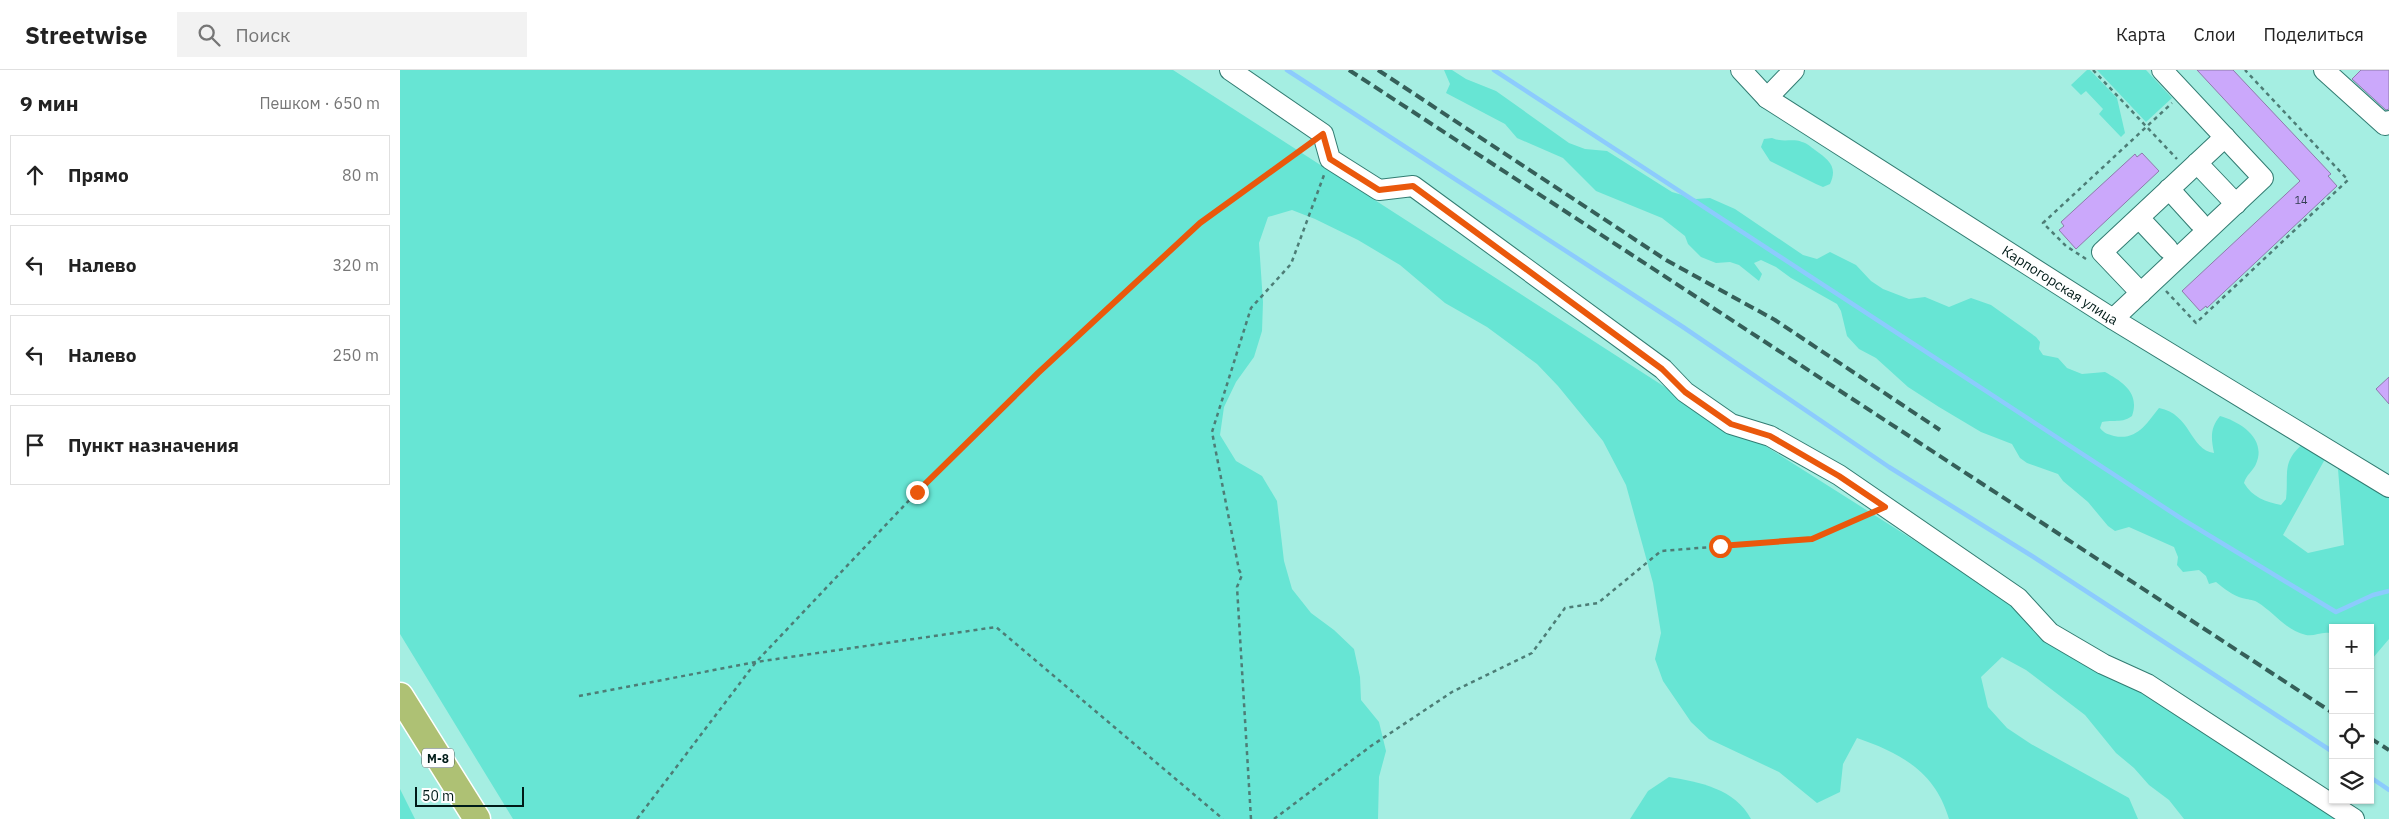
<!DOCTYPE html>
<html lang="ru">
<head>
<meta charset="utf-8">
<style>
  body { margin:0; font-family:"IBM Plex Sans",sans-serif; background:#f2f2f2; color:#222 }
  .controls { position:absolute; right:15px; bottom:15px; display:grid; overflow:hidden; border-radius:0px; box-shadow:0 1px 4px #0004 }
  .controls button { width:45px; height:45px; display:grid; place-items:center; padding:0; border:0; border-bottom:1px solid #e0e0e0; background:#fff; color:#222; font:25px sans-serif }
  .scale { position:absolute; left:15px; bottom:12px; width:109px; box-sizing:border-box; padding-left:5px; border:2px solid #001b18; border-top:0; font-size:14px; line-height:18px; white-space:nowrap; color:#001b18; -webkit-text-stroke:4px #fefefe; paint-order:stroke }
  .stop { position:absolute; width:15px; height:15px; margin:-11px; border:4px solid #ea580c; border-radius:50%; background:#fff }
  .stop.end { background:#ea580c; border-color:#fff; box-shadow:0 1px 5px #0008 }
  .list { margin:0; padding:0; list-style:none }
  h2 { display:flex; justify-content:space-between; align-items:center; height:65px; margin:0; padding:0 20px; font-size:21px }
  h2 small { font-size:16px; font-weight:400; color:#767676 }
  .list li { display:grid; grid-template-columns:32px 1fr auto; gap:15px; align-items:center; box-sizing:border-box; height:80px; margin:0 10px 10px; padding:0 10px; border:1px solid #e0e0e0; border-radius:0px }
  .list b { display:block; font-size:19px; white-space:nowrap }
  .list em { font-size:16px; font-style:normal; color:#767676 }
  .icon { flex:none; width:28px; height:28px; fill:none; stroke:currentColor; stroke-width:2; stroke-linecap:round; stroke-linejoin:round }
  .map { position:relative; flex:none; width:1989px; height:749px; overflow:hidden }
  header { display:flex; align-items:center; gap:30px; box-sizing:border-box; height:70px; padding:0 25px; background:#fff; border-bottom:1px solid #e0e0e0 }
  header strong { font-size:24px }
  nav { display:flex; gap:28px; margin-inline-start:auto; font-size:18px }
  .search { width:350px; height:45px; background:#f2f2f2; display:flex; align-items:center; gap:12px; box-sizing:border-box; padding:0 18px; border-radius:0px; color:#767676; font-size:19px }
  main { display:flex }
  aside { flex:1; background:#fff }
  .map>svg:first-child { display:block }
</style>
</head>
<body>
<header>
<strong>Streetwise</strong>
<div class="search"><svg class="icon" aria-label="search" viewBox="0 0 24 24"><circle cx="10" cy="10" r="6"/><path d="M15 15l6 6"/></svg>Поиск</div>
<nav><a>Карта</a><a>Слои</a><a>Поделиться</a></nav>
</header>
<main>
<aside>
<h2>9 мин<small>Пешком · 650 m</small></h2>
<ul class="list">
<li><svg class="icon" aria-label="ahead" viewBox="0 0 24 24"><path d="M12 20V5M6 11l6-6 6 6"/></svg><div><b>Прямо</b></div><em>80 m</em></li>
<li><svg class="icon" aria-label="left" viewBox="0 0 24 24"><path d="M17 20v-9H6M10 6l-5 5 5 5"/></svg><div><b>Налево</b></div><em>320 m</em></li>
<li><svg class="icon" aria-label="left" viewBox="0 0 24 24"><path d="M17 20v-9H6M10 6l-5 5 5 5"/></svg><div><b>Налево</b></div><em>250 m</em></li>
<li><svg class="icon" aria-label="arrive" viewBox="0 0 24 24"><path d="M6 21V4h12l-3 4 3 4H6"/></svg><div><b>Пункт назначения</b></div></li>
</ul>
</aside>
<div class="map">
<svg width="1989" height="749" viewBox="0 0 1989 749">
  <rect width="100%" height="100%" fill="#a5eee2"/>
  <!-- green -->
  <g fill="#67e5d4">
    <path d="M0,0H773L1282,328L1359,372L1629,543L1773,634L1945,749H1784L1769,730L1749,715L1734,698L1716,683L1685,645L1626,600L1602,587L1581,607L1588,637L1607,658L1631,674L1729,728L1738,749H1549C1535,701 1500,683 1457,668L1443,694L1440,722L1417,733L1379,702L1309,669L1291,652L1263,611L1255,589L1261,563L1253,513L1226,415L1203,371L1158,316L1137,294L1087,257L1045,233L1000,195L958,170L915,149L892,140L868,147L859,173L863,232L862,261L854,287L836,312L824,337L820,365L836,391L862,406L877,431L884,491L892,519L911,543L934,560L954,579L960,607L961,630L979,652L986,681L979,707L978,749H113L0,564Z"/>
    <path d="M1044,0H1052L1066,9L1096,21L1169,73L1185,79L1207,81L1272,122L1296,129L1310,128L1335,139L1403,185L1417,189L1430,182L1456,195L1471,211L1483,219L1509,229L1525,227L1549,237L1571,228L1591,235L1636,267L1640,272L1639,279L1643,285L1658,288L1667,298L1682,304L1705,302C1723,312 1740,323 1732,346C1721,354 1713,349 1702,352L1700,358C1704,363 1707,364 1714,366C1737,371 1747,353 1759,338C1791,344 1790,380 1814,383C1811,368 1810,358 1820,346C1841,352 1867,369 1856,394C1853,401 1846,405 1844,413C1852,427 1866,432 1881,435L1886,429C1889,404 1881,392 1903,374L1930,380L1883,465L1908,483L1944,475L1938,399L1965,409L1989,422V569L1972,589H1970V558H1933V564C1923,560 1915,567 1906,565C1885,560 1875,543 1857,532C1852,529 1848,530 1842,528C1834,526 1823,518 1816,512L1809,514L1806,506L1799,500L1783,502L1777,495L1778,487L1774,477L1729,457L1715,461L1708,456L1688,432L1663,411L1658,404L1627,393L1620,388L1612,374L1581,362L1539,337L1508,317L1476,288L1459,279L1447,266L1441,241L1437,234L1391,208L1376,197L1361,190L1354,193L1362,204L1359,211L1339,195L1330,192L1316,193L1301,187L1288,174L1285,166L1262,148L1196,121L1163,88L1117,68L1105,54L1046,23L1050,14Z"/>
    <polygon points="1687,0 1690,0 1717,28 1725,63 1721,67 1699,44 1703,39 1686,21 1681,25 1671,15"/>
    <polygon points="1697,0 1746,0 1772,28 1746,52"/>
    <path d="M1372,68C1383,73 1393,68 1402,72C1407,73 1411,77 1415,80C1429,90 1438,97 1430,114L1423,117L1416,114L1370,91L1361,77L1364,69Z"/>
    <path d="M1269,707C1300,712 1335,719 1351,749H1230L1248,721Z"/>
    <polygon points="0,719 15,749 0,749"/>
  </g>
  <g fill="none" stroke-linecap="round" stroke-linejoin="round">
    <!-- stream -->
    <g stroke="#8ccbfd" stroke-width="4.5">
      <polyline points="887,0 1283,257 1489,397 1632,486 1933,682"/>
      <polyline points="1094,0 1782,449 1936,542 1973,525 1989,521"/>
      <polyline points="1970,707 1989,720"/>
    </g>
  </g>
  <!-- building -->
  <g fill="#cba8fb" stroke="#8e7bab">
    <polygon points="1797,0 1833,0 1931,104 1928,106 1937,116 1807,238 1806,236 1800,241 1782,221 1900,111"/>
    <polygon points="1961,0 1989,0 1989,39 1986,40 1952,9"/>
    <polygon points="1742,83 1759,101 1676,179 1659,160 1664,156 1661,152 1735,84 1737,87"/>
    <polygon points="1989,307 1989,334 1976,319"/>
  </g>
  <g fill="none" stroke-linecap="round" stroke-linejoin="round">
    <defs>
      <g id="minor">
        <polyline points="830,0 923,64 930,89 979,120 1013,116 1263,299 1285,322 1331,354 1370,366 1439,405 1618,528 1650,563 1703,594 1747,614 1954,749"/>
        <path id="s1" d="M1341,0L1367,28L1713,249L1989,417"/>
        <polyline points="1924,0 1985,55 1989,51"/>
        <polyline points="1367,28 1394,0"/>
        <polyline points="1797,93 1836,134"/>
        <polyline points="1769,119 1799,152"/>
        <polyline points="1739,148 1768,179"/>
        <polyline points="1741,223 1702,182 1825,67"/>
        <polyline points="1713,249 1863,108 1762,0"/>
      </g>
      <polyline id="major" points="0,626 77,749"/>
    </defs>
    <!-- minor casing -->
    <use href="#minor" stroke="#327c72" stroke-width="22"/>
    <!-- major casing -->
    <use href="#major" stroke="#fff" stroke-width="29"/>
    <!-- path -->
    <g stroke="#4d7d76" stroke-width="2.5" stroke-dasharray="4 4" stroke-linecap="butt">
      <polyline points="1693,0 1777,89"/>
      <polyline points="1686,189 1666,176 1643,153 1772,33"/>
      <polyline points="1766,221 1796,253 1948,110 1845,0"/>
      <polyline points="179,626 356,592 596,557 823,749"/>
      <polyline points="237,749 356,592 517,422 638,303 800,153 908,75"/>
      <polyline points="851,749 837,517 842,505 839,500 812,362 851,238 891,194 924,105"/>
      <polyline points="874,749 971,676 1052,622 1132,583 1165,538 1198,533 1261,481 1412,469 1467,445"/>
    </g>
    <!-- minor -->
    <use href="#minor" stroke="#fff" stroke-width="20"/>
    <!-- major -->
    <use href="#major" stroke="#aec174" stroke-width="26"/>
    <!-- rail -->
    <g stroke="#355f59" stroke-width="4" stroke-dasharray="10 5" stroke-linecap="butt">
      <polyline points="949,0 1933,643"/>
      <polyline points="978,0 1266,190 1375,250 1540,360"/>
      <polyline points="1970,668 1989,680"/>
    </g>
  </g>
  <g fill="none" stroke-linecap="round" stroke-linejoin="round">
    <!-- route -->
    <polyline stroke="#ea580c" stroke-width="6" points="517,422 638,303 800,153 923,64 930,89 979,120 1013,116 1262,299 1285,322 1331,354 1370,366 1439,406 1485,437 1412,469 1320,476"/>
  </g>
  <g text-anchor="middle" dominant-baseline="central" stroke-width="4.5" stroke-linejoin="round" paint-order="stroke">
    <!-- number labels -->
    <g font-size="11" fill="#333e51">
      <text x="1901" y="130">14</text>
    </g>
    <!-- shield labels -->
    <rect fill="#fefefe" stroke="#4c5f5d" stroke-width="1" x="22" y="678.5" width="32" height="19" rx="4"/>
    <g font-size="12" font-weight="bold" fill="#001b18">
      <text x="38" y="688">М-8</text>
    </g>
    <!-- street labels -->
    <g font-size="14" fill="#001b18" stroke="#fefefe">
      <text stroke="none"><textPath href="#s1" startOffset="386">Карпогорская улица</textPath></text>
    </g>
  </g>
</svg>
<div class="controls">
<button>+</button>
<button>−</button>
<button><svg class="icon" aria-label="locate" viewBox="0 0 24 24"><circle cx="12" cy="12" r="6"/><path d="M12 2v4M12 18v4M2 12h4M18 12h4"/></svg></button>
<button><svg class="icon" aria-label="layers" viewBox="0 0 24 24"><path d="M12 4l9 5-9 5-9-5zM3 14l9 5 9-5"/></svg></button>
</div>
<div class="scale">50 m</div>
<div class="stop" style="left:1320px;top:476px"></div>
<div class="stop end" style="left:517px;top:422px"></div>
</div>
</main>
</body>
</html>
